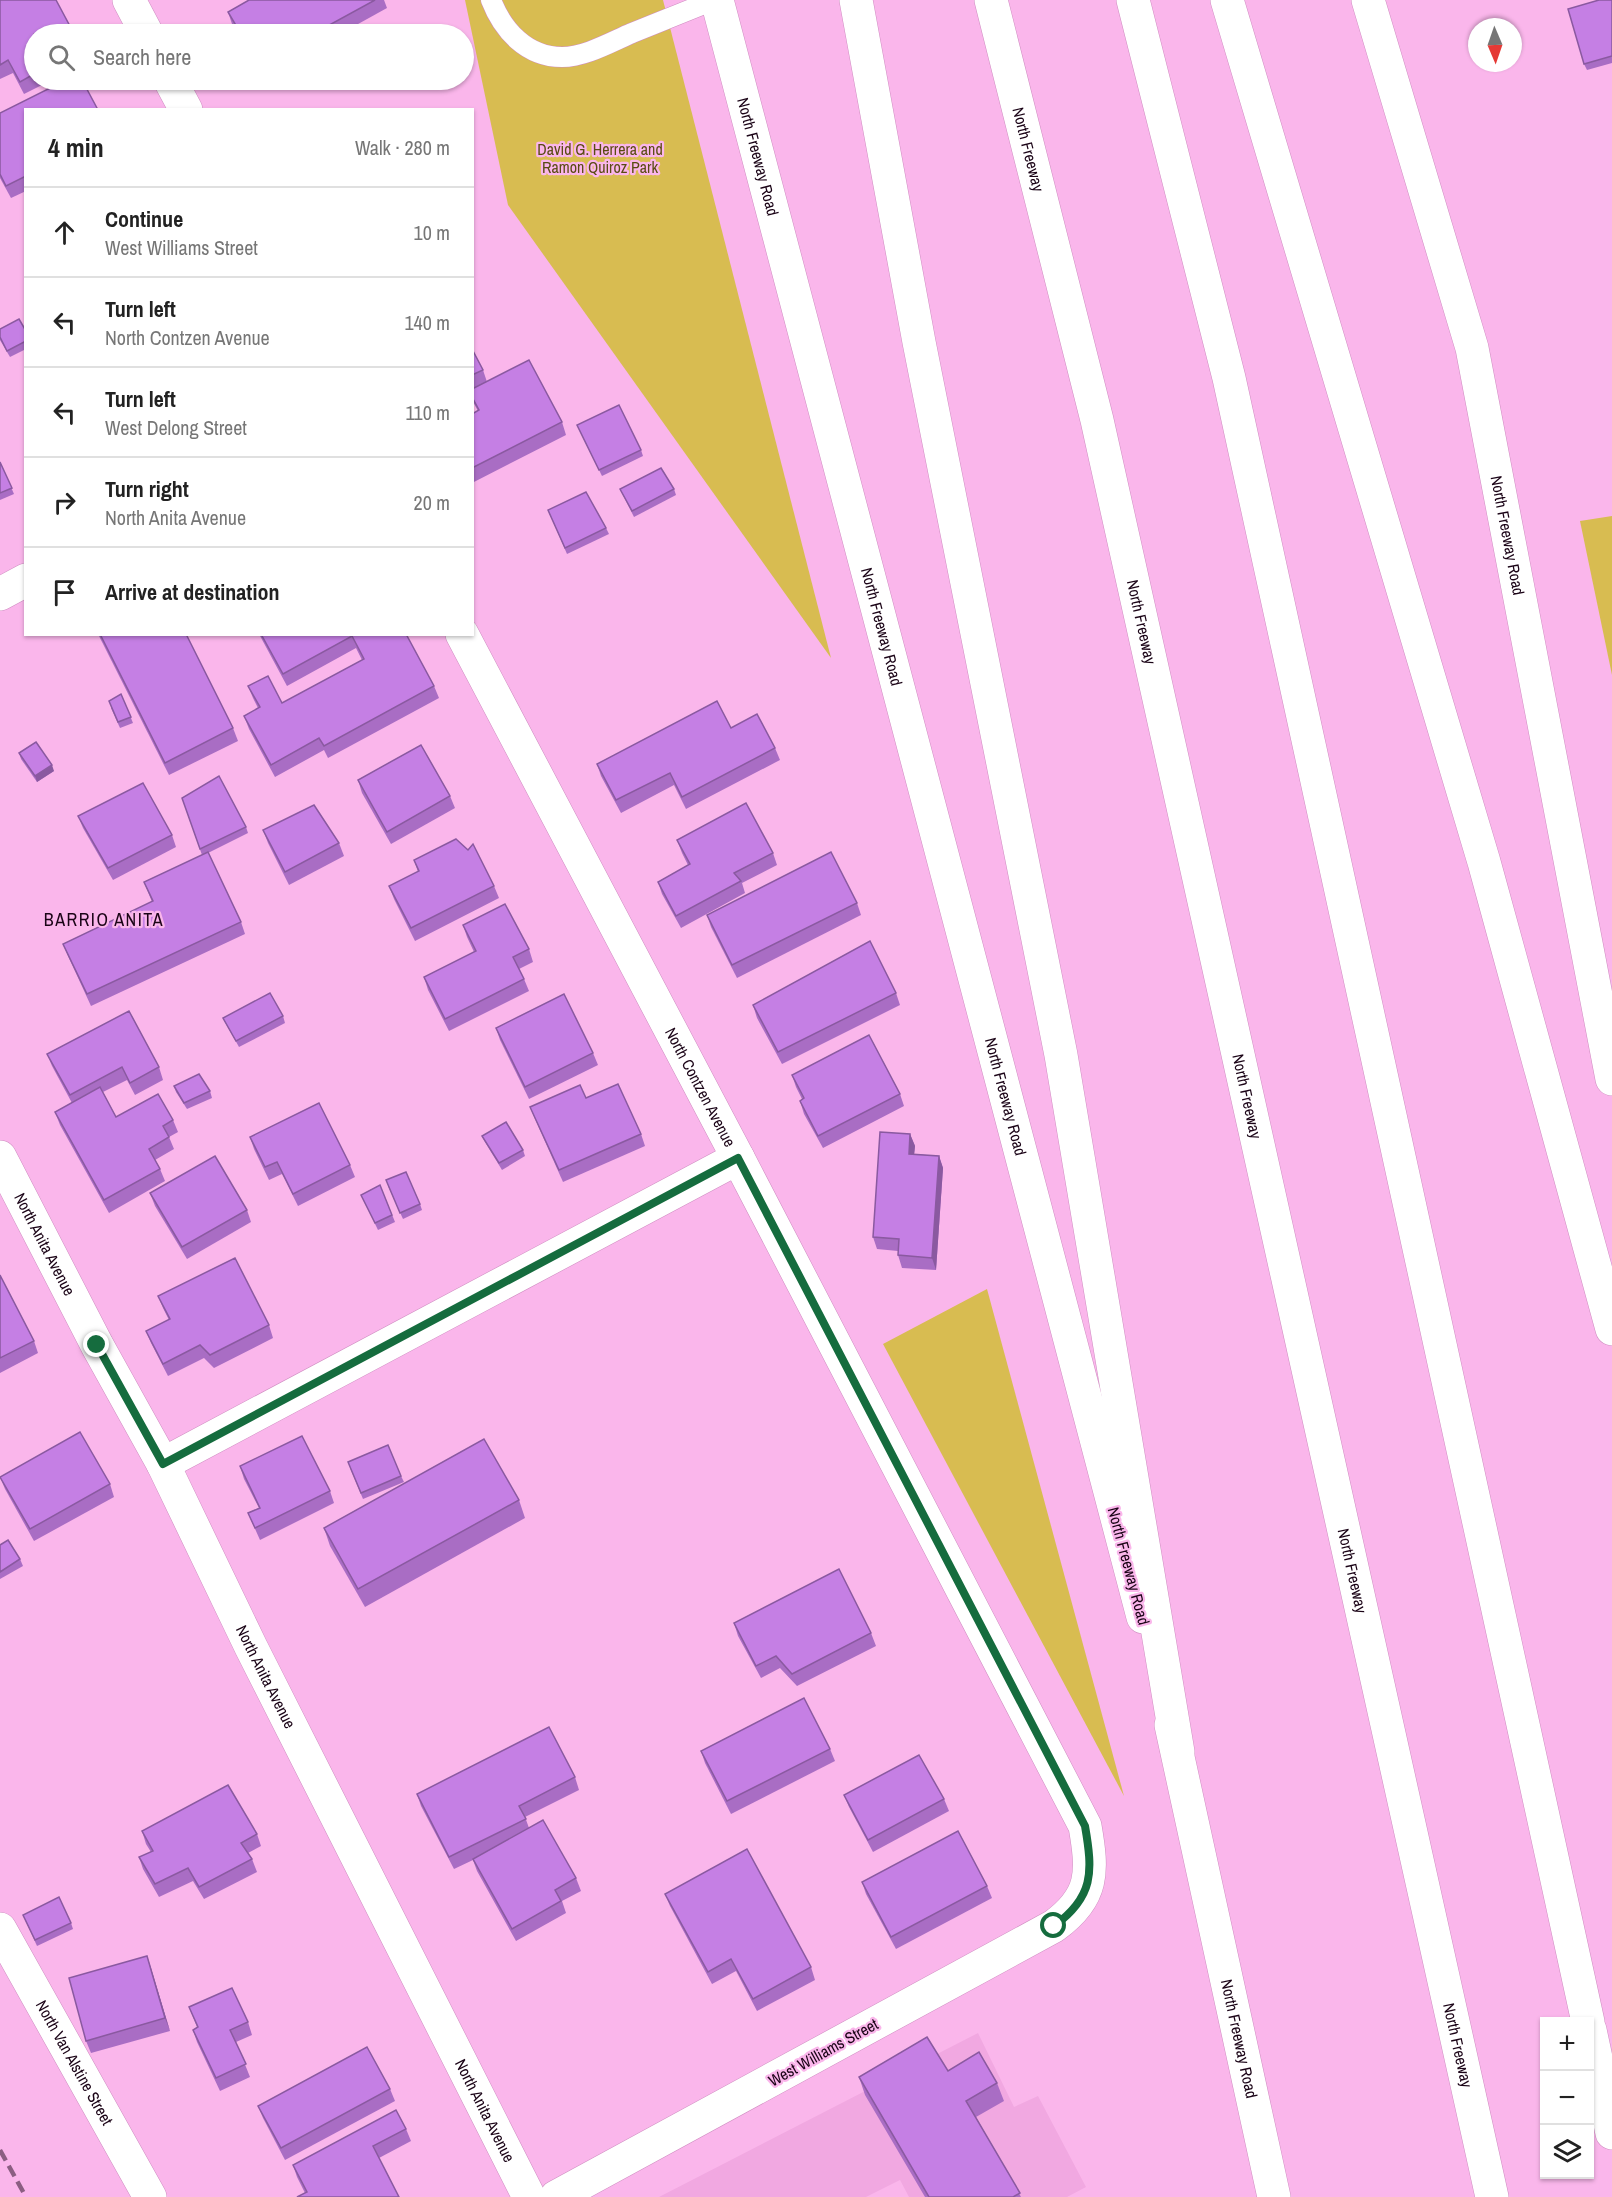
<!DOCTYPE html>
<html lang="en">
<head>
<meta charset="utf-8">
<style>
  body { margin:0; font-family:"Archivo Narrow",sans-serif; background:#f2f2f2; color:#222 }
  .controls { position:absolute; right:18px; bottom:18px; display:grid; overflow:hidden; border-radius:0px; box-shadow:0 2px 4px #0004 }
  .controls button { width:54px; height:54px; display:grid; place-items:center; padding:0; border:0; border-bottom:2px solid #e0e0e0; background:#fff; color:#222; font:30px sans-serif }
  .compass { position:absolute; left:1468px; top:18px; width:54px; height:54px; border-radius:50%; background:#fff; box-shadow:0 2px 4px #0004; rotate:178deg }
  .stop { position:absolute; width:18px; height:18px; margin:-14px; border:4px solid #156c3e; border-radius:50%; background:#fff }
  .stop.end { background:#156c3e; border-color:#fff; box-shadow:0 2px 6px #0008 }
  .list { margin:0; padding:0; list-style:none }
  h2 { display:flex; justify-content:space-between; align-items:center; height:78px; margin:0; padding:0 24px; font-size:26px }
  h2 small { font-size:20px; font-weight:400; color:#767676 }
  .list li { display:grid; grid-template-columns:39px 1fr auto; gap:18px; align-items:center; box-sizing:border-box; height:90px; padding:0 24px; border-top:2px solid #e0e0e0 }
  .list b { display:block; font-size:22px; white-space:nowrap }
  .list p { margin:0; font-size:20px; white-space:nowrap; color:#767676 }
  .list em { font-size:20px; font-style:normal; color:#767676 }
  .icon { flex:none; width:33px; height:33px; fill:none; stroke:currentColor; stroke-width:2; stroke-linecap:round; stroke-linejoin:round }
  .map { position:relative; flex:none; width:1612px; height:2197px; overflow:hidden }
  .search { position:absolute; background:#fff; box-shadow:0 2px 4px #0004; left:24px; top:24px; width:450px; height:66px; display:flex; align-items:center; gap:15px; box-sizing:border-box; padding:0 21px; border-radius:33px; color:#767676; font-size:22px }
  .panel { position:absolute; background:#fff; box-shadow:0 2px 4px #0004; left:24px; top:108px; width:450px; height:528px; border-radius:0px }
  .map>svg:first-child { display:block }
</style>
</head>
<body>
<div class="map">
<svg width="1612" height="2197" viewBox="0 0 1612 2197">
  <rect width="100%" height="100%" fill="#fab6eb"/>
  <!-- built -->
  <polygon fill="#f1a8e1" points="978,2033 1014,2107 1038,2096 1086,2187 1067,2197 909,2197 900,2180 866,2197 659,2197"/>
  <!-- green -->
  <g fill="#d8bc51">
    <polygon points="465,0 663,0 831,658 508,205"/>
    <polygon points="1612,516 1612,675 1580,521"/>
    <polygon points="987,1289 1124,1796 883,1344"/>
  </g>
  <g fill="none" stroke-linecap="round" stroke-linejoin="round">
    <defs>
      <path id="service" d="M491,0C503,31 527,57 562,57C585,57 611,42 632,33C659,22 686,11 714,0"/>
      <g id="minor">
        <polyline points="129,0 147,34"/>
        <polyline points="170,80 186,110"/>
        <polyline points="0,594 26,580"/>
        <path id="s1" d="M462,634L738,1158L1085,1826C1093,1872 1094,1897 1054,1926L556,2197"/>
        <path id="s2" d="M0,1157L97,1345L163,1464L251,1647L529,2197"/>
        <polyline points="163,1464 738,1158"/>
        <path id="s3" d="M0,1929L150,2197"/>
      </g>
      <g id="primary">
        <path id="s4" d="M717,0L1143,1617"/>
        <path id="s5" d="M1368,0L1472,348L1612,1079"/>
        <path id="s6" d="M1171,1725L1274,2197"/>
      </g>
      <g id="motorway">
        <polyline points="856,0 919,342 1061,1055 1178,1752"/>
        <path id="s7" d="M991,0L1097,420L1492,2197"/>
        <polyline points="1133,0 1229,378 1588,2022"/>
        <polyline points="1227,0 1484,862 1612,1329"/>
        <polyline points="1590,2030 1612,2133"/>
      </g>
    </defs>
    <!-- service casing -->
    <use href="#service" stroke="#cf8dc1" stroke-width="21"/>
    <!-- minor casing -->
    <use href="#minor" stroke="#cf8dc1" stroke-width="34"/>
    <!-- primary casing -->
    <use href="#primary" stroke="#cf8dc1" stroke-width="34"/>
    <!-- motorway casing -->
    <use href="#motorway" stroke="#cf8dc1" stroke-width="34"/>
    <!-- service -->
    <use href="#service" stroke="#fff" stroke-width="20"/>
    <!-- minor -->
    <use href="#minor" stroke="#fff" stroke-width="33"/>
    <!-- primary -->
    <use href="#primary" stroke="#fff" stroke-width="33"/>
    <!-- motorway -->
    <use href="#motorway" stroke="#fff" stroke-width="33"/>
    <!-- rail -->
    <polyline stroke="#8b5e82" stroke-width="4.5" stroke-dasharray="12 6" stroke-linecap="butt" points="0,2150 26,2197"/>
  </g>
  <!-- wall -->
  <g fill="#a96dc4">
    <polygon points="0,0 72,30 73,34 34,34 34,80 52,80 24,94 13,73 0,79"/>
    <polygon points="249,0 384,0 387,8 340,34 238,34 232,24 228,12"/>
    <polygon points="1612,0 1612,63 1587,70 1584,64"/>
    <polygon points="26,110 26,191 11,198 0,178 0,113"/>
    <polygon points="0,329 26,331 26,349 10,357 0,340"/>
    <polygon points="472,349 483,370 487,382 562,422 566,435 472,483 472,414 478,411 472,400"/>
    <polygon points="577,425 641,450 643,456 602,476"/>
    <polygon points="0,462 14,494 0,500"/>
    <polygon points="620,489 674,489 676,495 634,517"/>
    <polygon points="548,510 606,528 609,534 567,554"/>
    <polygon points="98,634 186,634 233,728 238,741 169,775"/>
    <polygon points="259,634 406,634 434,686 439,698 328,758 324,750 275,777 249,729 244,716 258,708 253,698 248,686 282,703 362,660 356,648 287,686"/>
    <polygon points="121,694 133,723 120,728 111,708"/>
    <polygon points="731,728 775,748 780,760 686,809 674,785 621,813 601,776 597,764"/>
    <polygon points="19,753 54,771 37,782 21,759"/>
    <polygon points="358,780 450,796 455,808 391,844 362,793"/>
    <polygon points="182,798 246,827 248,833 208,853 241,922 245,934 91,1006 68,956 63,944 152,902 144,882 202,855"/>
    <polygon points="78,816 172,835 176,847 113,880 83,828"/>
    <polygon points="263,830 339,843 344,856 289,885 268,843"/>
    <polygon points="677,840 773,853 777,865 742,883 745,893 681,928 662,894 658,882 688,865 682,853"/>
    <polygon points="414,860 494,886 499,898 415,941 394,899 389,886 418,872"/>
    <polygon points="857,903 861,915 737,978 711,927 707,915"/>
    <polygon points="463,925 529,949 533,962 519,969 524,979 529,991 449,1031 428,990 424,977 474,952 467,937"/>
    <polygon points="896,993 900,1005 782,1064 757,1018 753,1005"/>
    <polygon points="283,1016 285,1023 239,1047 226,1024 223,1018"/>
    <polygon points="496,1028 593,1053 598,1065 529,1099 500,1040"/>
    <polygon points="47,1054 159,1067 163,1080 135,1095 127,1080 103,1092 116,1117 173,1120 178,1132 169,1137 174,1149 155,1160 160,1169 165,1181 109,1213 60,1125 55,1112 72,1103 52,1066"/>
    <polygon points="792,1075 900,1094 904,1106 823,1148 804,1114 800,1101 802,1099 796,1087"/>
    <polygon points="174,1086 210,1091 212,1098 187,1109 176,1092"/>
    <polygon points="586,1098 641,1134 645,1146 563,1182 535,1119 530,1107"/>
    <polygon points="910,1134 915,1146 914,1154 939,1156 943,1168 936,1270 902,1268 898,1255 898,1251 877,1249 873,1237"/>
    <polygon points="482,1136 523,1150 525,1156 502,1170 485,1142"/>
    <polygon points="250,1137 350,1165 355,1177 298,1206 282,1174 269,1180 254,1149"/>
    <polygon points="380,1185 395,1222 378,1230 361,1195"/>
    <polygon points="388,1186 420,1204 422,1210 403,1219"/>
    <polygon points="150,1193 247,1210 251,1222 187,1259 155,1206"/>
    <polygon points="0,1275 34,1341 38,1353 0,1373"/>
    <polygon points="158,1296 269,1325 273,1338 214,1368 204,1358 168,1376 151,1343 146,1331 169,1320 163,1308"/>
    <polygon points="240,1466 330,1491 334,1503 260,1540 248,1513 259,1508 244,1479"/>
    <polygon points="350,1468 401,1476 404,1482 363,1499"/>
    <polygon points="0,1477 110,1484 114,1497 34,1541 5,1489"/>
    <polygon points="519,1500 525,1518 365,1607 330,1546 324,1528"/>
    <polygon points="0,1545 20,1559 23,1566 0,1579"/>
    <polygon points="734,1623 871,1633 876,1646 797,1686 780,1668 761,1678 738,1636"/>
    <polygon points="830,1749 835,1761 731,1814 705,1763 701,1751"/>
    <polygon points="575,1777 579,1790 525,1817 529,1828 576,1878 581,1891 562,1901 566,1913 516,1941 477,1871 473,1860 454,1869 421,1806 417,1794"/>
    <polygon points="844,1795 944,1799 949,1811 873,1852 849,1807"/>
    <polygon points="142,1831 257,1834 261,1846 248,1853 252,1859 257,1872 204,1899 193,1881 159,1897 143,1869 139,1857 151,1852 146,1844"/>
    <polygon points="862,1882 987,1886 992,1898 896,1949 866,1894"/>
    <polygon points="665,1894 811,1967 815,1980 757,2011 736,1971 712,1984 670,1906"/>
    <polygon points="23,1915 71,1923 73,1929 37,1946"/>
    <polygon points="147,1956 170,2031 91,2053 86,2041"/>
    <polygon points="189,2007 248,2022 252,2035 236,2042 250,2077 220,2091 197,2042 193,2030 197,2027"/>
    <polygon points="948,2071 997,2083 1004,2101 976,2117 1021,2197 925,2197 865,2095 859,2077"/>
    <polygon points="390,2089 395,2101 285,2160 263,2118 258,2106"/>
    <polygon points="406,2129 411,2141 379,2158 305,2193 297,2177 293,2165"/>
  </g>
  <!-- shaded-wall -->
  <g fill="#8a59a0">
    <polygon points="52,765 54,771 37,782 35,776"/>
    <polygon points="910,1134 915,1146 913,1166 909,1154"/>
    <polygon points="939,1156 943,1168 936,1270 932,1258"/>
    <polygon points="147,1956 151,1968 170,2031 165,2018"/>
  </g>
  <!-- building -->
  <g fill="#c57fe4" stroke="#8a59a0" stroke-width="1.5">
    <polygon points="0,0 56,0 72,30 64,34 34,34 34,74 20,82 8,60 0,65"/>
    <polygon points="249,0 375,0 313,34 241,34 228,12"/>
    <polygon points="1599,0 1612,0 1612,56 1584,64 1568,9"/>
    <polygon points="66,80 82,80 98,110 26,110 26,176 6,186 0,174 0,113"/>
    <polygon points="19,319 26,331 26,341 7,351 0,337 0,329"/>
    <polygon points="472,349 483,370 472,375"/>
    <polygon points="529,360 562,422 472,468 472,414 479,410 472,397 472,389"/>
    <polygon points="619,405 641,450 599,470 577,425"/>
    <polygon points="0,462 12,488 0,493"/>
    <polygon points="661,468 674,489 632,511 620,489"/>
    <polygon points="586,492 606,528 565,548 548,510"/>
    <polygon points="100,634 186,634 233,728 165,763"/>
    <polygon points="261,634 406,634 434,686 324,746 319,738 271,765 244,716 260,707 248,686 268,676 282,703 364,659 352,636 283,674"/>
    <polygon points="121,694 131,717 118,722 109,701"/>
    <polygon points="717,701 731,728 757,714 775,748 682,797 670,773 616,800 597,764"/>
    <polygon points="36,742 52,765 35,776 19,753"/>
    <polygon points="421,745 450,796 387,832 358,780"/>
    <polygon points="219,776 246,827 200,849 182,798"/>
    <polygon points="143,783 172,835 108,868 78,816"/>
    <polygon points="746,803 773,853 734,873 741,881 676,916 658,882 690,864 677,840"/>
    <polygon points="314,805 339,843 285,872 263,830"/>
    <polygon points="456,839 468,850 473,844 494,886 411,928 389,886 419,871 414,860"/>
    <polygon points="208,852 241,922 87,994 63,944 153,901 144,882"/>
    <polygon points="831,852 857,903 732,965 707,915"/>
    <polygon points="505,904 529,949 513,957 524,979 445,1019 424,977 476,951 463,925"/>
    <polygon points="870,941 896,993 778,1052 753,1005"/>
    <polygon points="270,993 283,1016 236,1041 223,1018"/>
    <polygon points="564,994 593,1053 525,1087 496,1028"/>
    <polygon points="129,1011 159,1067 130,1083 122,1067 70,1095 47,1054"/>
    <polygon points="869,1035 900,1094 818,1136 800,1101 804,1098 792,1075"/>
    <polygon points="199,1074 210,1091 184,1103 174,1086"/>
    <polygon points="618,1084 641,1134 559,1170 530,1107 580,1085 586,1098"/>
    <polygon points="100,1087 116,1117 158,1094 173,1120 163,1126 169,1137 149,1149 160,1169 104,1200 55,1112"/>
    <polygon points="319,1103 350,1165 293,1194 277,1162 265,1167 250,1137"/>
    <polygon points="506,1122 523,1150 499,1163 482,1136"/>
    <polygon points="880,1132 910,1134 909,1154 939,1156 932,1258 898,1255 899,1239 873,1237"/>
    <polygon points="215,1156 247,1210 182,1247 150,1193"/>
    <polygon points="406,1172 420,1204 400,1213 386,1180"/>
    <polygon points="380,1185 392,1215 375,1223 361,1195"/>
    <polygon points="235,1258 269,1325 210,1355 200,1345 163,1364 146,1331 170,1319 158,1296"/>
    <polygon points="0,1275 34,1341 0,1358"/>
    <polygon points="80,1432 110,1484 30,1529 0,1477"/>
    <polygon points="302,1436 330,1491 255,1528 248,1513 260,1508 240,1466"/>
    <polygon points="484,1439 519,1500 358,1589 324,1528"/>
    <polygon points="388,1445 401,1476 361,1493 348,1462"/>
    <polygon points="8,1540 20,1559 0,1572 0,1545"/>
    <polygon points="839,1569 871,1633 792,1674 776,1656 756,1666 734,1623"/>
    <polygon points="804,1698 830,1749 727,1801 701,1751"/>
    <polygon points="549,1727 575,1777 519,1806 526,1819 449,1857 417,1794"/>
    <polygon points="919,1755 944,1799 868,1840 844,1795"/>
    <polygon points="228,1785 257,1834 241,1843 252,1859 199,1887 188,1868 155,1884 139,1857 153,1851 142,1831"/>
    <polygon points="543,1820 576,1878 555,1890 561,1901 512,1929 473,1859"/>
    <polygon points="958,1831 987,1886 891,1937 862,1882"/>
    <polygon points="747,1849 811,1967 753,1999 731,1959 708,1972 665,1894"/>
    <polygon points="59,1897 71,1923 35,1940 23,1915"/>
    <polygon points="147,1956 165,2018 86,2041 69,1978"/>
    <polygon points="232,1988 248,2022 230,2030 246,2064 216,2078 193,2030 198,2027 189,2007"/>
    <polygon points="927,2037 948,2071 979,2052 997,2083 966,2101 1020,2193 1013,2197 929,2197 859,2077"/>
    <polygon points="367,2047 390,2089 281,2148 258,2106"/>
    <polygon points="396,2110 406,2129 373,2146 399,2197 297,2197 307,2192 293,2165"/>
  </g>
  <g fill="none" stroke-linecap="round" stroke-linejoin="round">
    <!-- route -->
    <path stroke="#156c3e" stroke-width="8" d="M97,1345L163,1464L738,1158L1085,1826C1093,1872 1094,1897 1054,1926"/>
  </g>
  <g text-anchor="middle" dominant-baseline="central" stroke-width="4.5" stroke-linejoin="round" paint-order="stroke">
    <!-- park labels -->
    <g font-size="16" fill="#594b12" stroke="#fab6eb">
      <text x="600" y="149">David G. Herrera and<tspan x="600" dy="18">Ramon Quiroz Park</tspan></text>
    </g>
    <!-- street labels -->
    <g font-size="16" fill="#1b0417" stroke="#fab6eb">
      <text stroke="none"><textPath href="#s7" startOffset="154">North Freeway</textPath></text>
      <text stroke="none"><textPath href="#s4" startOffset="162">North Freeway Road</textPath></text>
      <text stroke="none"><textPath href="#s5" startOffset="554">North Freeway Road</textPath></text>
      <text stroke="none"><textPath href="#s7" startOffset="640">North Freeway</textPath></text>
      <text stroke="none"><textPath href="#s4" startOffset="648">North Freeway Road</textPath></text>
      <text stroke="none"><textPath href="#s1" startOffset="512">North Contzen Avenue</textPath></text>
      <text stroke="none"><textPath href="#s4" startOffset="1134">North Freeway Road</textPath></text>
      <text stroke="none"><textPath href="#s7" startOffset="1126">North Freeway</textPath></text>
      <text stroke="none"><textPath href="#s2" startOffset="98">North Anita Avenue</textPath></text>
      <text transform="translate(1129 1566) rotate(75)">North Freeway Road</text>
      <text stroke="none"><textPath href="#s7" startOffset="1612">North Freeway</textPath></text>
      <text stroke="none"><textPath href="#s2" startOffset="584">North Anita Avenue</textPath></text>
      <text stroke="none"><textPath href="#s6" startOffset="321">North Freeway Road</textPath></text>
      <text stroke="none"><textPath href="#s7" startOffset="2098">North Freeway</textPath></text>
      <text transform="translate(823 2052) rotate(-29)">West Williams Street</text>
      <text stroke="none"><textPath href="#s3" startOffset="153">North Van Alstine Street</textPath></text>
      <text stroke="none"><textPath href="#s2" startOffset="1070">North Anita Avenue</textPath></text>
    </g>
    <!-- neighbourhood labels -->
    <g font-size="18" letter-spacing="1.5" fill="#1b0417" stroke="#fab6eb">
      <text x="104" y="919">BARRIO ANITA</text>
    </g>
  </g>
</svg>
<div class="controls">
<button>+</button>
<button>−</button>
<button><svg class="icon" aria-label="layers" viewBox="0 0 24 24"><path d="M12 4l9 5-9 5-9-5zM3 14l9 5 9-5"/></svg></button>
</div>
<svg class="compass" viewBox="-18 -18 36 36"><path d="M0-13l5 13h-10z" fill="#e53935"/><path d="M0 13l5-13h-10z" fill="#767676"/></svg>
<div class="stop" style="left:1054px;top:1926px"></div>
<div class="stop end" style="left:97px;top:1345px"></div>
<div class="search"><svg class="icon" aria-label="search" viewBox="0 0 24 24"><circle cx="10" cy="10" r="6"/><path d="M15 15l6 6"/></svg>Search here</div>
<section class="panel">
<h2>4 min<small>Walk · 280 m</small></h2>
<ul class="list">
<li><svg class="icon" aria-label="ahead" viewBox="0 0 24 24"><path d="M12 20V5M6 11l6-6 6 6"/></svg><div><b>Continue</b><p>West Williams Street</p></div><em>10 m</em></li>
<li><svg class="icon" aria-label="left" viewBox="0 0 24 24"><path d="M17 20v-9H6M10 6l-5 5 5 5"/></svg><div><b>Turn left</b><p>North Contzen Avenue</p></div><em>140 m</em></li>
<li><svg class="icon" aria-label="left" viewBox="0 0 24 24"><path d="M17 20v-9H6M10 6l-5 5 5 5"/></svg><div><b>Turn left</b><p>West Delong Street</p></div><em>110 m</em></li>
<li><svg class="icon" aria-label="right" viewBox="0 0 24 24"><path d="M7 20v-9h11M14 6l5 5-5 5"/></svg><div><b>Turn right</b><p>North Anita Avenue</p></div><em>20 m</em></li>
<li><svg class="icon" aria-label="arrive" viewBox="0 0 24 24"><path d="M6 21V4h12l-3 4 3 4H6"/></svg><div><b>Arrive at destination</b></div></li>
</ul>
</section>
</div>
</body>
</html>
